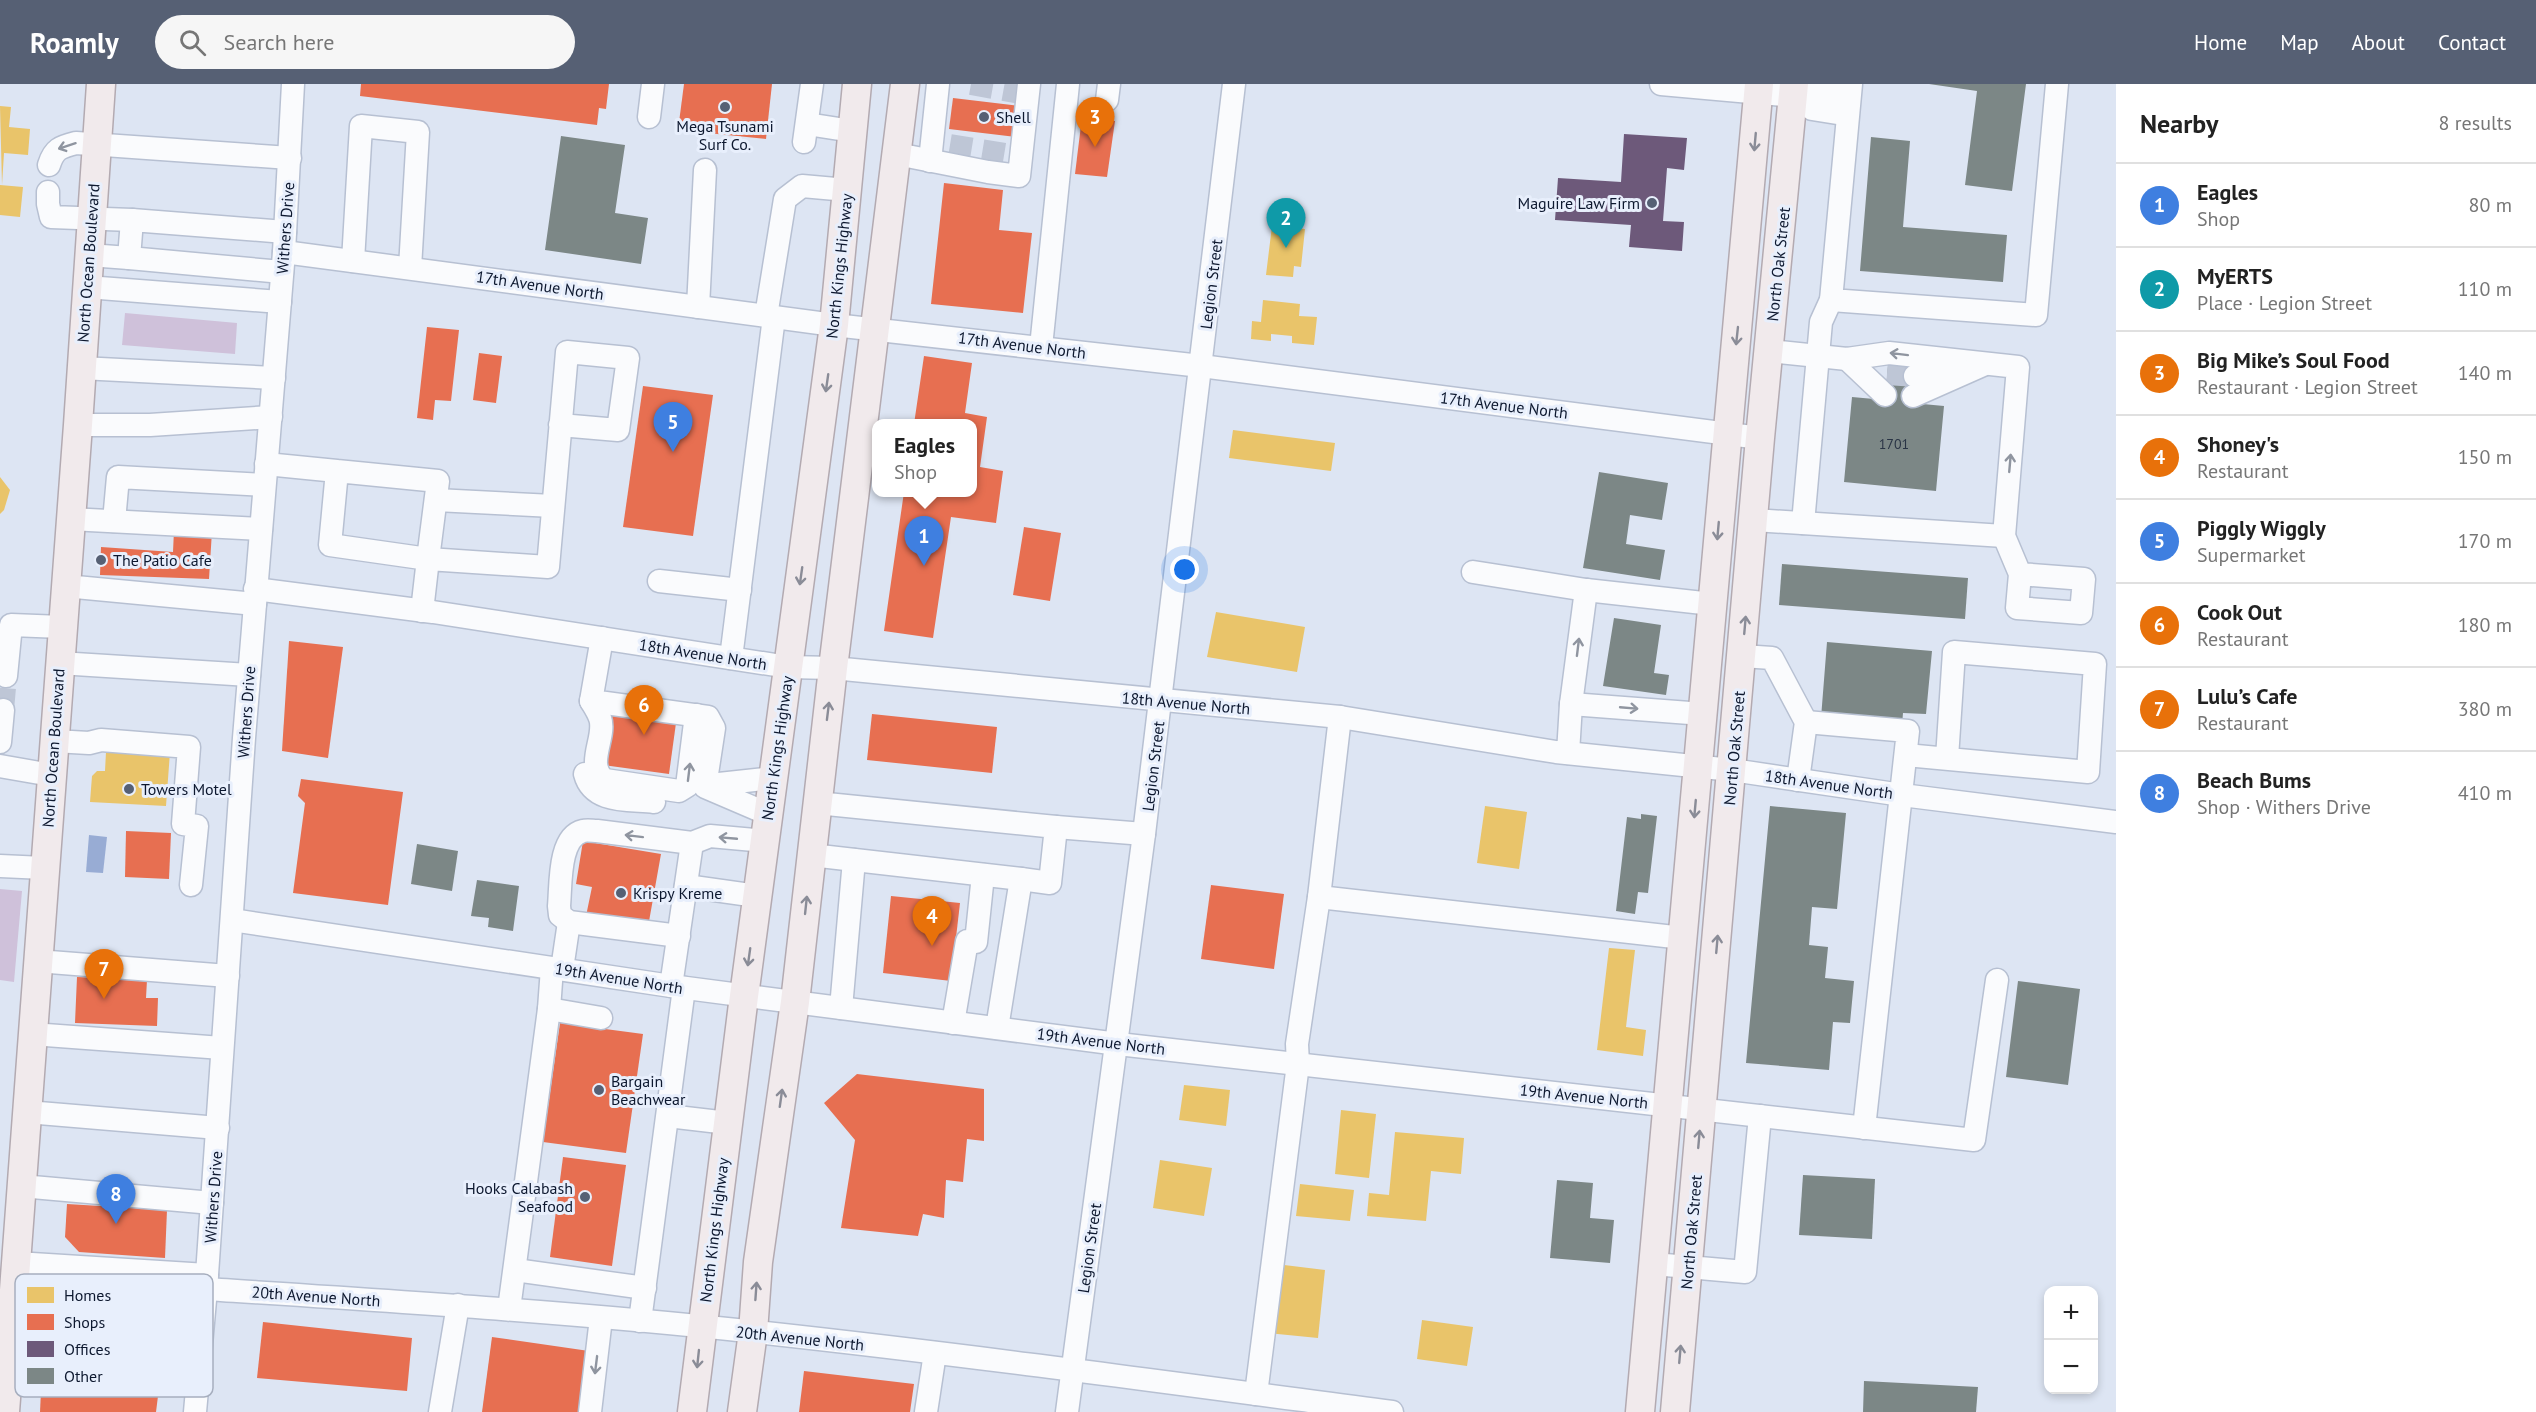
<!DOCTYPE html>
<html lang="en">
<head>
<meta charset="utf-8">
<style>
  body { margin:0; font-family:"PT Sans",sans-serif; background:#f6f6f6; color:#222 }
  .controls { position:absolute; right:18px; bottom:18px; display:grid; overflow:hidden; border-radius:12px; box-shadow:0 3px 9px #0003 }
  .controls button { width:54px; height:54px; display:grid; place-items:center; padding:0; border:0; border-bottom:2px solid #e0e0e0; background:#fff; color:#222; font:30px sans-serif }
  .you { position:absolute; left:1185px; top:486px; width:21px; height:21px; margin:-15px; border:4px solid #fff; border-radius:50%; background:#1a73e8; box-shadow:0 0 0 9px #1a73e833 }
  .badge { display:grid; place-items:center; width:39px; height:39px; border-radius:50%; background:#566074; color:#fff; font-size:20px; font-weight:700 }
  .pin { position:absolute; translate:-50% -50px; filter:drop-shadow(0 2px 3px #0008) }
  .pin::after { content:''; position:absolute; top:32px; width:21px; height:18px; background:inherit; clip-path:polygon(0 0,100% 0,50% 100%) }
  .popup { position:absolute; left:872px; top:335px; width:105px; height:78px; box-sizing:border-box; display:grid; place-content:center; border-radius:12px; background:#fff; filter:drop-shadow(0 2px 4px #0005); font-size:20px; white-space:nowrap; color:#767676 }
  .popup b { font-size:22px; color:#222 }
  .popup::after { content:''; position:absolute; left:50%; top:100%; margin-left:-12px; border:12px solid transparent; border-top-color:#fff }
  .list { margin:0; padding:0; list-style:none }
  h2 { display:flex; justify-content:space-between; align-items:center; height:78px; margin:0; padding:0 24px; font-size:26px }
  h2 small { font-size:20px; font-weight:400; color:#767676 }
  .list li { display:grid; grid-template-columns:39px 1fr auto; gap:18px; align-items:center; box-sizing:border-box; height:84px; padding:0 24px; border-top:2px solid #e0e0e0 }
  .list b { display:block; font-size:22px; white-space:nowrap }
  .list p { margin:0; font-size:20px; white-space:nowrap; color:#767676 }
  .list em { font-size:20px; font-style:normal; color:#767676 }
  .icon { flex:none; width:33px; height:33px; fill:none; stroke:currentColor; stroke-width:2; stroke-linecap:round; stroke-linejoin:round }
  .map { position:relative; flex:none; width:2116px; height:1328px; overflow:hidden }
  header { display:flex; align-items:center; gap:36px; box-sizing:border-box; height:84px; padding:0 30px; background:#566074; color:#fff }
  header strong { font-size:28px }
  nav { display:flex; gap:33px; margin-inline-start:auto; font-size:21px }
  .search { width:420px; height:54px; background:#f6f6f6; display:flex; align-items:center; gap:15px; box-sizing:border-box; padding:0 21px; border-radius:33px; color:#767676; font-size:22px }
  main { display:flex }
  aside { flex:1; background:#fff }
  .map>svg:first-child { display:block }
</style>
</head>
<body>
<header>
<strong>Roamly</strong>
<div class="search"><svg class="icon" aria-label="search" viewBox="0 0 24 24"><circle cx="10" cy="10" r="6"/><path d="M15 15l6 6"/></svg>Search here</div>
<nav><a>Home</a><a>Map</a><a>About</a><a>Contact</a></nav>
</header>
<main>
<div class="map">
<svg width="2116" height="1328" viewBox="0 0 2116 1328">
  <rect width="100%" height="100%" fill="#dde5f3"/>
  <!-- green -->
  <g fill="#cfc1da">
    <polygon points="125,229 237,239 235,270 122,261"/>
    <polygon points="0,805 22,807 14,898 0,896"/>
    <polygon points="15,1193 206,1205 202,1259 10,1253"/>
  </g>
  <!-- water -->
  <polygon fill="#98acd4" points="89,751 107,753 103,789 86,788"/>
  <!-- homes -->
  <g fill="#e9c46a">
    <polygon points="0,22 11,23 9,43 30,45 28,71 4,69 2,101"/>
    <polygon points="0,101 23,103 20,133 0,131"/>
    <polygon points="1272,142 1305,145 1301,183 1294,182 1293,193 1266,191"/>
    <polygon points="1263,216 1300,220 1299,232 1317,233 1314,261 1292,259 1292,252 1271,250 1271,257 1251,255 1252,237 1261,238"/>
    <polygon points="1233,346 1335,359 1331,387 1229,374"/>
    <polygon points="0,393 10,406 4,426 0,430"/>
    <polygon points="1216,528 1305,543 1297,588 1207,573"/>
    <polygon points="131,666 170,668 166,722 90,718 92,692 97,687 105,687 106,668 131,670"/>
    <polygon points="1485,722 1527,728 1519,785 1477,779"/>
    <polygon points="1609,864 1635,866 1626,943 1646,946 1643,972 1597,966"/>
    <polygon points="1184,1001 1230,1006 1226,1042 1179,1036"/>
    <polygon points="1341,1026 1376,1030 1369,1094 1335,1090"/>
    <polygon points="1395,1048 1464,1054 1461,1090 1431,1087 1426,1137 1367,1132 1369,1109 1389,1111"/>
    <polygon points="1160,1076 1212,1084 1204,1132 1153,1124"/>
    <polygon points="1300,1100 1354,1106 1350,1137 1296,1132"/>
    <polygon points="1276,1180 1325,1186 1318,1254 1268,1249"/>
    <polygon points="1422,1236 1473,1243 1467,1282 1417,1275"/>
  </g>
  <!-- shops -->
  <g fill="#e76f51">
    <polygon points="361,0 609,0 606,25 599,24 597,41 360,12"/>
    <polygon points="684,0 772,0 766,55 678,46"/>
    <polygon points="953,14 1020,22 1016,53 949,45"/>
    <polygon points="1082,33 1115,37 1107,93 1075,90"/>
    <polygon points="944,99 1003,106 999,146 1032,149 1023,229 931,220"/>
    <polygon points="427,243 459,246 451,317 435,316 433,336 417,334"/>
    <polygon points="479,269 502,272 496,319 473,316"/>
    <polygon points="924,272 972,279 965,329 987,333 980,383 1003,387 996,439 951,433 933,554 884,547 904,408 972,408 972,340 914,340"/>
    <polygon points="643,302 713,311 693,452 623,443"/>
    <polygon points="1024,443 1061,449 1050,517 1013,511"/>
    <polygon points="174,446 212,447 209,495 100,491 101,463 173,468"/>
    <polygon points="289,557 343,563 328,674 282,667"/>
    <polygon points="610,630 676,639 669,690 603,681"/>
    <polygon points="872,630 997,643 992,689 867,676"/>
    <polygon points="301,695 403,708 388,821 293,809 305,719 298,712"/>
    <polygon points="126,747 171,749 169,795 125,793"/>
    <polygon points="583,757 661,770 648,843 586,832 592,803 576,800"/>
    <polygon points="1211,801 1284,810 1274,885 1201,875"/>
    <polygon points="891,812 960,819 951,897 883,889"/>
    <polygon points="77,893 147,896 146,914 158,914 157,942 75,939"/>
    <polygon points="560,939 643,950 626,1069 543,1058"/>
    <polygon points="857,990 984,1005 984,1057 967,1055 963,1098 946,1096 944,1134 923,1130 918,1152 841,1144 855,1056 824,1019"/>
    <polygon points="563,1073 626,1081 612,1182 550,1173"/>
    <polygon points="67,1120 167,1126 165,1174 79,1168 65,1153"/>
    <polygon points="263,1238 412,1254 407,1307 257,1294"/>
    <polygon points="492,1253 589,1267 582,1328 482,1328"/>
    <polygon points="43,1265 163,1272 156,1328 40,1328"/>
    <polygon points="804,1287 914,1300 910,1328 799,1328"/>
  </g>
  <!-- offices -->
  <polygon fill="#6d597a" points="1624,50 1687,54 1684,86 1667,84 1663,137 1684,138 1682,167 1629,163 1631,141 1555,136 1558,94 1621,98"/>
  <!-- building -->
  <g fill="#7c8786">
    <polygon points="1929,0 2026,0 2012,107 1965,101 1977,7"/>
    <polygon points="561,52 625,61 615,129 648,134 641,180 545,166"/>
    <polygon points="1871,53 1910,57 1903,143 2007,151 2003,198 1860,187"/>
    <polygon points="1888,282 1915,284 1912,319 1944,322 1936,407 1844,398 1852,313 1885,316"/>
    <polygon points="1599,388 1668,399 1662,436 1630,431 1626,460 1665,466 1660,496 1583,484"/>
    <polygon points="1782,480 1968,494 1965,535 1779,521"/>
    <polygon points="1614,534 1661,541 1654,589 1669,591 1666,611 1603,602"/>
    <polygon points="1827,558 1932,567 1926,630 1903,629 1902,641 1821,634"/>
    <polygon points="1770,722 1846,729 1837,825 1812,823 1809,861 1828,863 1825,894 1854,897 1850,939 1833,938 1829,986 1746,979"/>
    <polygon points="1641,730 1657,732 1648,809 1638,808 1635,830 1616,827 1627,733 1641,735"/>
    <polygon points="417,760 458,767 452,807 411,800"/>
    <polygon points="477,796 519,802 513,847 488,843 489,834 471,832"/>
    <polygon points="2018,897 2080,905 2068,1001 2006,993"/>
    <polygon points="1803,1091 1875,1095 1872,1155 1799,1151"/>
    <polygon points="1557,1096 1593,1099 1590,1134 1614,1136 1610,1179 1550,1174"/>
    <polygon points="1864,1297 1978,1303 1976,1328 1863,1328"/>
  </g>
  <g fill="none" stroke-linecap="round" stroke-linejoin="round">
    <!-- minor-tunnel -->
    <g stroke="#bec6d6" stroke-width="22" stroke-dasharray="22 11" stroke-linecap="butt">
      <polyline points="971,0 1021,9"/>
      <polyline points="950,61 1012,71"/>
      <polyline points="1887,290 1915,292"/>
      <polyline points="3,626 6,592"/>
    </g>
    <defs>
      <g id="minor">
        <polyline points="1661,0 1804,13 1817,5 1840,10 1848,19"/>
        <polyline points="1851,0 1831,216 2036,231 2057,0"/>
        <polyline points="1804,13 1812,25 1837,29 1848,19"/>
        <polyline points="1107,16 1109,0"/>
        <polyline points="649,33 653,0"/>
        <polyline points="807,40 852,47"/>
        <polyline points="804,58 812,0"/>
        <polyline points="897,70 988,88 1019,92 1029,0"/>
        <polyline points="930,77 938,0"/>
        <path d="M49,81C54,65 60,63 76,59L290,74"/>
        <polyline points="48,108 48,120 51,133 132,136"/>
        <polyline points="284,168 834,241 1201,282 1760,354"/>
        <polyline points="89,171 129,174"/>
        <polyline points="353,177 361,42 418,48 410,184"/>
        <polyline points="282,188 129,174 132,136 285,148"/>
        <polyline points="87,203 280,218"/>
        <polyline points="698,223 705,86"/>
        <polyline points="766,232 785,115 802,102 847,106"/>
        <polyline points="1041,263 1068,0"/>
        <polyline points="1769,267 1847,275 1889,269 2018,283 2004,452 2020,490 2017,524 2081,529 2084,495 2020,490"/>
        <polyline points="1847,275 1885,311"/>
        <polyline points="81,284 274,294"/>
        <polyline points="1915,292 1953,285"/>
        <polyline points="1913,312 1983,281"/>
        <polyline points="78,341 150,341 271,333"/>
        <polyline points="266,380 438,397 428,475 330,461 337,387"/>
        <polyline points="436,416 553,422"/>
        <polyline points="70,435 261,445"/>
        <polyline points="1754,436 2004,452"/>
        <polyline points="114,437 118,393 264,401"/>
        <polyline points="1803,439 1821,238 1831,216"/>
        <polyline points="1473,488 1586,506 1712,520"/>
        <polyline points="659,497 740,506"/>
        <polyline points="65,502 255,520"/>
        <polyline points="255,505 433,528 788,583 833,584 1340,633 1556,668 1732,686 1902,711 2116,738"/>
        <path d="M422,527L428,475L548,483C554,412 561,340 567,268L628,274L618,346L560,341"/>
        <polyline points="602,554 591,617 708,633 714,644 705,703 768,730"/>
        <polyline points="1742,572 1772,574 1806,638 1798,696"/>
        <polyline points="731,574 774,233"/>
        <polyline points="59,579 249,591"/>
        <polyline points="6,592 11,541 62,543"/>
        <path d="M591,617C594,622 598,628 600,634C607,653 584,681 605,696L679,707L687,702L696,631"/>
        <polyline points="1571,620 1703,630"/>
        <polyline points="1806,638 1908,647 1864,1044"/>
        <polyline points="54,657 89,659 101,656 189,663 183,740 197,742 191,801"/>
        <polyline points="0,658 3,626"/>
        <polyline points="1568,669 1571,620 1586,506"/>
        <polyline points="1906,671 2088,688 2095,580 1954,568 1947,674"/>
        <polyline points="0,682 51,691"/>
        <path d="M585,690C593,720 629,715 654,718"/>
        <polyline points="710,704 719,700 773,694"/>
        <polyline points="817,719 1056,743 1050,799 1021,795 997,944"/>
        <polyline points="1056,743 1144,750"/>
        <polyline points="811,771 1021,795"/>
        <polyline points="0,782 44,784"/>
        <polyline points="686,802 757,812"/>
        <polyline points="1319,813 1683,854"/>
        <polyline points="232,836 671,902 1118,960 1974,1056 1997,896"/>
        <path d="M679,852L569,838L560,831L559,822C561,802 558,753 583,747C587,746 593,747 597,747L692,759L710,752L765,757"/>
        <polyline points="37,877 228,892"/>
        <polyline points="562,885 569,838"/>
        <polyline points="671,902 692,759"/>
        <polyline points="841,924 854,776"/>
        <polyline points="549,925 601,934"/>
        <polyline points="953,939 967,857 976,858 983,791"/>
        <polyline points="32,950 222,964"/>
        <polyline points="27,1028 218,1044"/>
        <polyline points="668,1032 728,1039"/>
        <polyline points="21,1102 212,1119"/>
        <polyline points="16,1179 207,1191"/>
        <polyline points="1654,1180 1745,1188 1760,1032"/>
        <polyline points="515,1186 645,1204"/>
        <path d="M206,1205C390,1217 573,1228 756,1248C968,1271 1180,1300 1392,1328"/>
        <polyline points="509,1225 549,925 552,884"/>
        <polyline points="640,1237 684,904"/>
        <polyline points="10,1259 199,1267"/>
        <polyline points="1256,1310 1298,980 1297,960 1319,813 1340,633"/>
        <polyline points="195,1328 206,1205 244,654 284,168 293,0"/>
        <polyline points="440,1328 458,1221"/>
        <polyline points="590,1328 601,1234"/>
        <polyline points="926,1328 935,1269"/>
        <polyline points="1067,1328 1144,750 1234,0"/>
      </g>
      <g id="major">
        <polyline points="5,1328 78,341 101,0"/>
        <polyline points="692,1328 744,912 834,241 857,0"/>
        <polyline points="742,1328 753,1248 758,1178 795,918 833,584 905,0"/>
        <polyline points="1640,1328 1759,0"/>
        <polyline points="1675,1328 1760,354 1794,0"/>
      </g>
    </defs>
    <!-- minor casing -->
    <use href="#minor" stroke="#b7c0d2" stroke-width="25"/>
    <!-- major casing -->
    <use href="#major" stroke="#b3aab1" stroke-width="31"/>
    <!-- minor -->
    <use href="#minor" stroke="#fafbfd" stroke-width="22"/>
    <!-- major -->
    <use href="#major" stroke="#f1eaec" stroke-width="28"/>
  </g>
  <!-- one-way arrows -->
  <defs><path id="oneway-shaft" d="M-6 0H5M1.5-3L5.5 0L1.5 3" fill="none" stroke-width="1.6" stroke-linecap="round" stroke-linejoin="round" transform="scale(1.5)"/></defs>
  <g stroke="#8a8c97">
    <use href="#oneway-shaft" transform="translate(1755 58) rotate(95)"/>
    <use href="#oneway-shaft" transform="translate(1737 252) rotate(96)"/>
    <use href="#oneway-shaft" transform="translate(827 299) rotate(98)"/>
    <use href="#oneway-shaft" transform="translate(1718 447) rotate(95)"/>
    <use href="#oneway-shaft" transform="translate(801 492) rotate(98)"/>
    <use href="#oneway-shaft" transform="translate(1745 541) rotate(-85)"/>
    <use href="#oneway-shaft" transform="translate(828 627) rotate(-83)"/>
    <use href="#oneway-shaft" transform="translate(1695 725) rotate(95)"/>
    <use href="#oneway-shaft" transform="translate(806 821) rotate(-84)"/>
    <use href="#oneway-shaft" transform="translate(1717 860) rotate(-85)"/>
    <use href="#oneway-shaft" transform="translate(749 873) rotate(98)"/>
    <use href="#oneway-shaft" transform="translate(781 1014) rotate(-82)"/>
    <use href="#oneway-shaft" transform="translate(1699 1055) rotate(-85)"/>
    <use href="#oneway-shaft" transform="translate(756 1207) rotate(-86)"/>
    <use href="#oneway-shaft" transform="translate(1680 1270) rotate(-85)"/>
    <use href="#oneway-shaft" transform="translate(698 1275) rotate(96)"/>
  </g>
  <g stroke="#8f95a0">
    <use href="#oneway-shaft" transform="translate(67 62) rotate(162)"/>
    <use href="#oneway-shaft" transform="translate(1899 270) rotate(-173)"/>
    <use href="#oneway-shaft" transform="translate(2010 379) rotate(-85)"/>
    <use href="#oneway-shaft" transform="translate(1578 563) rotate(-83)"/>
    <use href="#oneway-shaft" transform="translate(1629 624) rotate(5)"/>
    <use href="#oneway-shaft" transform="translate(689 688) rotate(-83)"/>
    <use href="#oneway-shaft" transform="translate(634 752) rotate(-173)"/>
    <use href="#oneway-shaft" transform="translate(728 754) rotate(-175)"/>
    <use href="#oneway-shaft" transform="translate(596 1281) rotate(97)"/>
  </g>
  <!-- markers -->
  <g fill="#566074" stroke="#e8effc" stroke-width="2">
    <circle cx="725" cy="23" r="6"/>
    <circle cx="984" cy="33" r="6"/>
    <circle cx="1652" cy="119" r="6"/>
    <circle cx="101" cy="476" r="6"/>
    <circle cx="129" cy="705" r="6"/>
    <circle cx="621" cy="809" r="6"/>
    <circle cx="599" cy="1006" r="6"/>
    <circle cx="585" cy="1113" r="6"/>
  </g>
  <g text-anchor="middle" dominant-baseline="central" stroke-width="6" stroke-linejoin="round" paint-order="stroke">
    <!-- number labels -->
    <g font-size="14" fill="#293445">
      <text x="1894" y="360">1701</text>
    </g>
    <!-- poi labels -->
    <g font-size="16" fill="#0d182f" stroke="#e8effc" text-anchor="start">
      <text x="996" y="33">Shell</text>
      <text x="725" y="42" text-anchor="middle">Mega Tsunami<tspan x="725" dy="18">Surf Co.</tspan></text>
      <text x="1640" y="119" text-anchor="end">Maguire Law Firm</text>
      <text x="113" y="476">The Patio Cafe</text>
      <text x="141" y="705">Towers Motel</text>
      <text x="633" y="809">Krispy Kreme</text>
      <text x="611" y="997">Bargain<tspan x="611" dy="18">Beachwear</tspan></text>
      <text x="573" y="1104" text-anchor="end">Hooks Calabash<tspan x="573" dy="18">Seafood</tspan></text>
    </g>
    <!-- street labels -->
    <g font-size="16" fill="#0d182f" stroke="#e8effc">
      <text transform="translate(285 144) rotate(-86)">Withers Drive</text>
      <text transform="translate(88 179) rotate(-86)">North Ocean Boulevard</text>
      <text transform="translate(1778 180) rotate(-84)">North Oak Street</text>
      <text transform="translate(839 182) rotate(-84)">North Kings Highway</text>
      <text transform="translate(1211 200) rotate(-83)">Legion Street</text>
      <text transform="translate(540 201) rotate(8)">17th Avenue North</text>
      <text transform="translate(1022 261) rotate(7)">17th Avenue North</text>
      <text transform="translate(1504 321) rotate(7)">17th Avenue North</text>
      <text transform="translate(703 570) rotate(9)">18th Avenue North</text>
      <text transform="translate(1186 619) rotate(5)">18th Avenue North</text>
      <text transform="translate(246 628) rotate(-86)">Withers Drive</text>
      <text transform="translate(53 664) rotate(-86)">North Ocean Boulevard</text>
      <text transform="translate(777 664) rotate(-82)">North Kings Highway</text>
      <text transform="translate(1734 664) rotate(-85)">North Oak Street</text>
      <text transform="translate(1153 682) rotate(-83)">Legion Street</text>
      <text transform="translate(1829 700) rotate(8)">18th Avenue North</text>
      <text transform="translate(619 894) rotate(9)">19th Avenue North</text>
      <text transform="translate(1101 957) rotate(7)">19th Avenue North</text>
      <text transform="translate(1584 1012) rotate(6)">19th Avenue North</text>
      <text transform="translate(213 1113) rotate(-86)">Withers Drive</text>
      <text transform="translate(714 1146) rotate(-83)">North Kings Highway</text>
      <text transform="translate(1691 1148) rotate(-85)">North Oak Street</text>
      <text transform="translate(1089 1164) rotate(-82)">Legion Street</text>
      <text transform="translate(316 1212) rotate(4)">20th Avenue North</text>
      <text transform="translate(800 1254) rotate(6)">20th Avenue North</text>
    </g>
  </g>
  <!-- legend -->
  <rect x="15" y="1190" width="198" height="123" rx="9" fill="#e8effc" stroke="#a6aebe" stroke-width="1.5"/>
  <rect x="27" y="1203" width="27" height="16" fill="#e9c46a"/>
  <rect x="27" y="1230" width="27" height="16" fill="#e76f51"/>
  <rect x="27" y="1257" width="27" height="16" fill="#6d597a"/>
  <rect x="27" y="1284" width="27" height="16" fill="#7c8786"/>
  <g font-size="16" fill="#0d182f">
    <text x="64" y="1217">Homes</text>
    <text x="64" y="1244">Shops</text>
    <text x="64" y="1271">Offices</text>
    <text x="64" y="1298">Other</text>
  </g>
</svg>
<div class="controls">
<button>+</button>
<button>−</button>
</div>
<div class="you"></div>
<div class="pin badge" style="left:924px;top:482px;background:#3f7fe0">1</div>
<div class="popup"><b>Eagles</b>Shop</div>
<div class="pin badge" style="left:1286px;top:164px;background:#0f9aa8">2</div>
<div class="pin badge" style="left:1095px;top:63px;background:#e8710a">3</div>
<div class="pin badge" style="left:932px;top:862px;background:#e8710a">4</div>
<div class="pin badge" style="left:673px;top:368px;background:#3f7fe0">5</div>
<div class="pin badge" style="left:644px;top:651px;background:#e8710a">6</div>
<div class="pin badge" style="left:104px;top:915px;background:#e8710a">7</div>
<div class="pin badge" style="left:116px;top:1140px;background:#3f7fe0">8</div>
</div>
<aside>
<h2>Nearby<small>8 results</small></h2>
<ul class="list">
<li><span class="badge" style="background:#3f7fe0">1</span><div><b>Eagles</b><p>Shop</p></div><em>80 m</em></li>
<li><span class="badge" style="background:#0f9aa8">2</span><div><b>MyERTS</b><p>Place · Legion Street</p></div><em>110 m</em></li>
<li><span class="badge" style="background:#e8710a">3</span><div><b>Big Mike’s Soul Food</b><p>Restaurant · Legion Street</p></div><em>140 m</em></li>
<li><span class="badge" style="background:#e8710a">4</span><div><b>Shoney's</b><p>Restaurant</p></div><em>150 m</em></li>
<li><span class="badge" style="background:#3f7fe0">5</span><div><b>Piggly Wiggly</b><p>Supermarket</p></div><em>170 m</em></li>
<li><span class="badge" style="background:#e8710a">6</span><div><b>Cook Out</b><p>Restaurant</p></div><em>180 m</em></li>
<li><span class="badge" style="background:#e8710a">7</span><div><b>Lulu’s Cafe</b><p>Restaurant</p></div><em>380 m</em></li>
<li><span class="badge" style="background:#3f7fe0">8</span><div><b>Beach Bums</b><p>Shop · Withers Drive</p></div><em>410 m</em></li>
</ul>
</aside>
</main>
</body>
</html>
